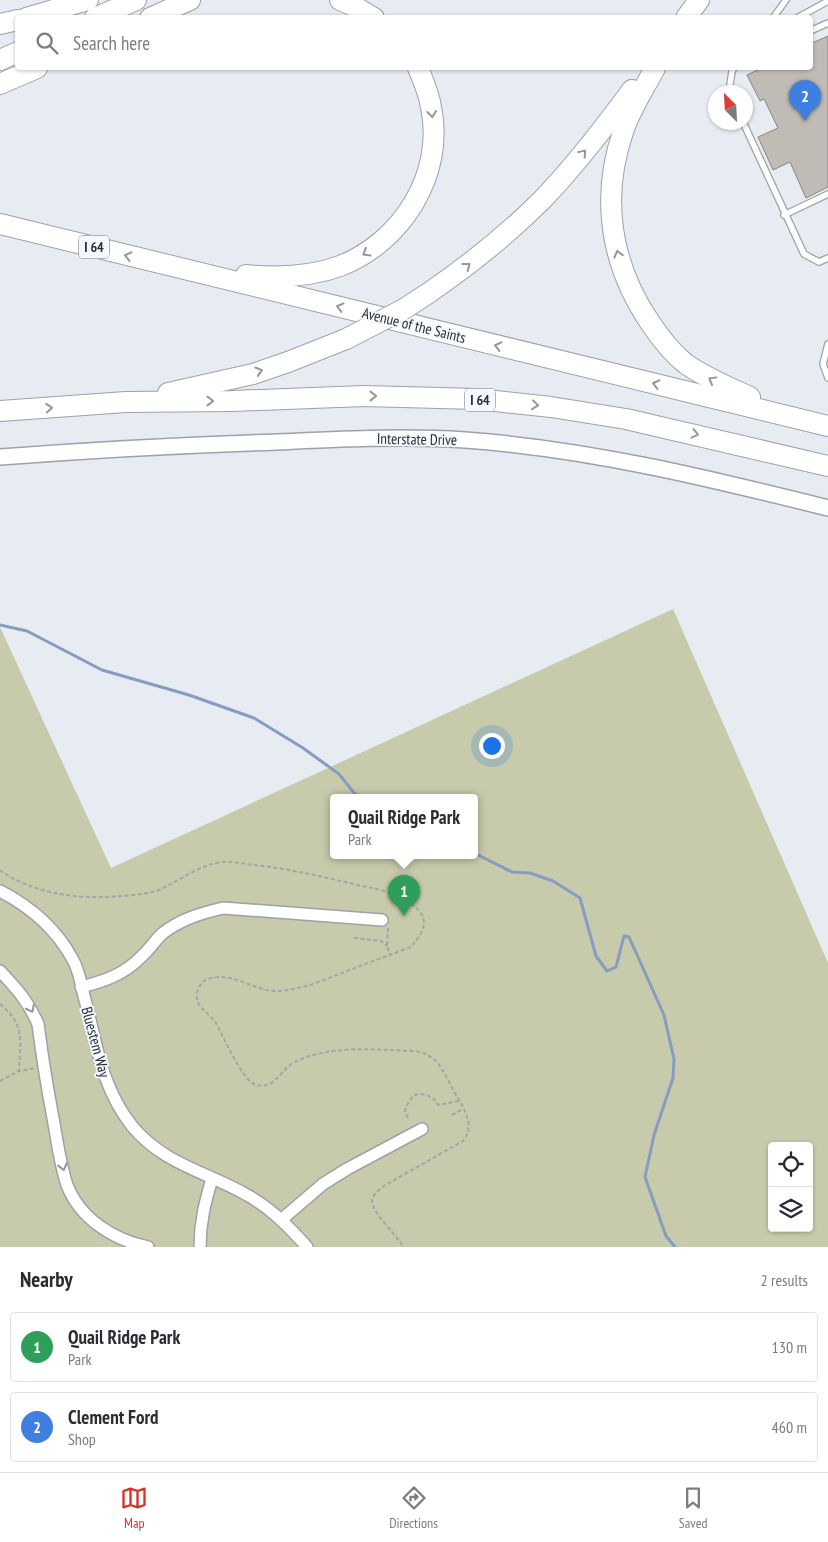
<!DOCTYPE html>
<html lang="en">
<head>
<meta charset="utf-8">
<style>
  body { margin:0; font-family:"PT Sans Narrow",sans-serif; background:#f7f7f7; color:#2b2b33 }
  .controls { position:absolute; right:15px; bottom:15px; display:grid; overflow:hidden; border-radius:5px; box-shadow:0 1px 4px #0004 }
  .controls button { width:45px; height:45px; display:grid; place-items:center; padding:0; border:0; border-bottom:1px solid #e1e1e2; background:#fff; color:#2b2b33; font:25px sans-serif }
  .compass { position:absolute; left:708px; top:85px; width:45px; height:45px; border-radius:50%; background:#fff; box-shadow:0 1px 4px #0004; rotate:336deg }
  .you { position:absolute; left:491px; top:745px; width:18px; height:18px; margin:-12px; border:4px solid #fff; border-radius:50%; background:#1a73e8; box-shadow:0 0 0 8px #1a73e833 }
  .badge { display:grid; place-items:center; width:32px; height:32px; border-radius:50%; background:#d93025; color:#fff; font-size:16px; font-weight:700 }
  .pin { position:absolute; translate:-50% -41px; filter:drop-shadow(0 1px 2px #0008) }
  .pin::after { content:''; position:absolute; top:26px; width:18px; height:15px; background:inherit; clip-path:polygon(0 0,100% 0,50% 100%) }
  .popup { position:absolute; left:330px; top:794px; width:148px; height:65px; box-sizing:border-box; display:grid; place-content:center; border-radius:5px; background:#fff; filter:drop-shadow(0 1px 4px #0005); font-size:16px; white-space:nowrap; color:#7c7c81 }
  .popup b { font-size:19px; color:#2b2b33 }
  .popup::after { content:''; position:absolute; left:50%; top:100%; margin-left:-10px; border:10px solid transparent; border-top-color:#fff }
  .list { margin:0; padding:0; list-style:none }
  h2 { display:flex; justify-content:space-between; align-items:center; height:65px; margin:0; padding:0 20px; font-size:21px }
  h2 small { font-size:16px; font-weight:400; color:#7c7c81 }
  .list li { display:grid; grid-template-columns:32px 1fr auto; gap:15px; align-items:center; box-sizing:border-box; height:70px; margin:0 10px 10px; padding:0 10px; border:1px solid #e1e1e2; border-radius:5px }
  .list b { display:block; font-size:19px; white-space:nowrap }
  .list p { margin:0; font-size:16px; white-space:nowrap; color:#7c7c81 }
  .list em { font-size:16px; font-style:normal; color:#7c7c81 }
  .icon { flex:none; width:28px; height:28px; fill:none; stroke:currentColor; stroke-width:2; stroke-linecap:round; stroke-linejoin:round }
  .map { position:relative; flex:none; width:828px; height:1247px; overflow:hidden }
  .search { position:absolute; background:#fff; box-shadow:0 1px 4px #0004; left:15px; right:15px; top:15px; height:55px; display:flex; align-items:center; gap:12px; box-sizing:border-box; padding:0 18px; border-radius:5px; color:#7c7c81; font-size:19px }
  .sheet { height:225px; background:#fff }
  nav { display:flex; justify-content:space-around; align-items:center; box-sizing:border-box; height:70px; border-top:1px solid #e1e1e2; background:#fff; font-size:14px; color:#7c7c81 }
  nav a { display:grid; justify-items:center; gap:2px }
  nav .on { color:#d93025 }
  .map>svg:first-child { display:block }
</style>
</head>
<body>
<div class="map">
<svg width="828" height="1247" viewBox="0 0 828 1247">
  <rect width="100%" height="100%" fill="#e6ecf1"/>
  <!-- green -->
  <path fill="#c7caab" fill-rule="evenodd" d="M673,609L828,963V1247H0V627L111,868ZM334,797H474V855H334ZM772,1146H809V1228H772Z"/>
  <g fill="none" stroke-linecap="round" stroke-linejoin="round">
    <!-- stream -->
    <g stroke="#859dc1" stroke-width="3">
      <polyline points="0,625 27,631 102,670 189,695 254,718 303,748 339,774 355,794 361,797"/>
      <polyline points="474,853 512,872 530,873 553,881 580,898 596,956 607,971 616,967 624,936 629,937 664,1015 674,1059 673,1078 654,1135 645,1177 666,1236 675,1247"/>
    </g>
  </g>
  <!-- building -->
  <polygon fill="#c0bbb5" stroke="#8a8580" points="828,36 828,187 806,198 790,162 773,170 758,137 778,128 764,99 760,101 747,75 762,68 810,68 810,44"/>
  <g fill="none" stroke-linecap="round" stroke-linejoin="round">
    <defs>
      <g id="lane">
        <polyline points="773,18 786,0"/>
        <polyline points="797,18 828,1"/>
        <polyline points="810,31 828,23"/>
        <polyline points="729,92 732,71 734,68"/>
        <polyline points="743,122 804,254 819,262 828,258"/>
        <polyline points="784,215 828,194"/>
        <polyline points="828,344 823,364 828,378"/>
      </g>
      <g id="street">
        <path d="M0,891C31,907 56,928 73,960C79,970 81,984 84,996C97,1043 100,1085 132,1126C163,1164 207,1172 247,1195C271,1208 289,1227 307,1247"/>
        <path d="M0,971C17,989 28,1001 38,1024C42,1055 47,1087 53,1118C57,1140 60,1164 67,1185C80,1219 114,1240 148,1247"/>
        <path d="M81,987C105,981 125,974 142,956C150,949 155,940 163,933C181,919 202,913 223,908L382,920"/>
        <polyline points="281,1220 323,1184 347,1169 422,1129"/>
        <path d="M200,1247C200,1222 205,1202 212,1179"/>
      </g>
      <path id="secondary" d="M0,457C92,450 184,445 277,442C339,439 403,436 465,440C589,449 708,478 828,508"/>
      <g id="highway">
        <polyline points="340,0 354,6 374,18"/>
        <polyline points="26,18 88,0"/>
        <polyline points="95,18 136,0"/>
        <polyline points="150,18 190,0"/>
        <polyline points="686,18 699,0"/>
        <polyline points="0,24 18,20"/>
        <polyline points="0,60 18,52"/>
        <path d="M655,68C644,89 630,110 623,132C600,199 611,266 651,324C661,339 672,353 686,364C706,378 728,387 750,397"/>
        <polyline points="0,84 37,68"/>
        <polyline points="0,224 828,426"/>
        <path d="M246,275C278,278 310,277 340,266C402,242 445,174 431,107C429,93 423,80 418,68"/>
        <path d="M427,294C468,266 507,235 542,200C575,166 604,128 632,90"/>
        <polyline points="168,393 253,374 288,362 346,339"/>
        <polyline points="0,411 126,402 232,401 364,396 477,399 551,407 626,419 828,466"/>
      </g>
    </defs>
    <!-- lane casing -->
    <use href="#lane" stroke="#9ca2a7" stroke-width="8"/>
    <!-- street casing -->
    <use href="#street" stroke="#9ca2a7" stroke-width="14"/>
    <!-- secondary casing -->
    <use href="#secondary" stroke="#9ca2a7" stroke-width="18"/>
    <!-- highway casing -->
    <use href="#highway" stroke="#9ca2a7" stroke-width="22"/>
    <!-- path -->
    <g stroke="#a2a6aa" stroke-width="2" stroke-dasharray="4 2.5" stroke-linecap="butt">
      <path d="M0,870C26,889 62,897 93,897C111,897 145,896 161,889C181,880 200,864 223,862C233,861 244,864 253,865C286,868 318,876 350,883C363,887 377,888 390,893C400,897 419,906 423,917C427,929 417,939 411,947C389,955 368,963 347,971C323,980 300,991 274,991C253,990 231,971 208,979C198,982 193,998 200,1006C205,1012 212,1017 216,1023C223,1036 243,1082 256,1085C274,1090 281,1070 293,1063C323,1047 361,1049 393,1050C402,1051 415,1050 423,1053C427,1054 433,1058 436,1061C443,1068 453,1091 459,1100C467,1114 474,1127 463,1141L382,1187C378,1191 373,1195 372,1200C371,1213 397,1234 403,1247"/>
      <polyline points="388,928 387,946 390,955"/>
      <polyline points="354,938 381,941 387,946"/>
      <path d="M0,1004C26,1026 20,1039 19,1071"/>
      <polyline points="0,1081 19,1071 35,1068"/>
      <polyline points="452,1115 463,1109"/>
      <path d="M408,1118L405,1111C409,1098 415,1090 429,1096C434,1099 436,1100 438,1105L459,1101"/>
    </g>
    <!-- lane -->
    <use href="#lane" stroke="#fff" stroke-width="5.5"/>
    <!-- street -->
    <use href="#street" stroke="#fff" stroke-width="11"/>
    <!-- secondary -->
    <use href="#secondary" stroke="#fff" stroke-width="15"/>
    <!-- highway -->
    <use href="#highway" stroke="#fff" stroke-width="20"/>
    <defs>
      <polyline id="highway-bridge" points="346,339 404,309 427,294"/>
    </defs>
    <!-- highway-bridge casing -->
    <use href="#highway-bridge" stroke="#9ca2a7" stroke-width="22" stroke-linecap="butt"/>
    <!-- highway-bridge -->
    <use href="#highway-bridge" stroke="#fff" stroke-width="20"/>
  </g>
  <!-- one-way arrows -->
  <defs><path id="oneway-chevron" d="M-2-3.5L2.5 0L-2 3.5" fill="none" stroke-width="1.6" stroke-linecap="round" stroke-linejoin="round" transform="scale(1.25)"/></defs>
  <g stroke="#969698">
    <use href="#oneway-chevron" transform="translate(432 114) rotate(83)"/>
    <use href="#oneway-chevron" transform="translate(583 153) rotate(-50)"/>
    <use href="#oneway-chevron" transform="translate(366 253) rotate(149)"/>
    <use href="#oneway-chevron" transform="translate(618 254) rotate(-105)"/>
    <use href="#oneway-chevron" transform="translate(128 256) rotate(-166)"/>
    <use href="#oneway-chevron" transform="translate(467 266) rotate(-38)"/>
    <use href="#oneway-chevron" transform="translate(340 307) rotate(-166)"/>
    <use href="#oneway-chevron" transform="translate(498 346) rotate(-166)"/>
    <use href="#oneway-chevron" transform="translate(259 371) rotate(-17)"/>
    <use href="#oneway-chevron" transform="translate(712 380) rotate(-151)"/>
    <use href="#oneway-chevron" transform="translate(656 384) rotate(-166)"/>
    <use href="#oneway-chevron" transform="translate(373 396)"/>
    <use href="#oneway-chevron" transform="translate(210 401)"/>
    <use href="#oneway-chevron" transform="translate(535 405) rotate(6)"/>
    <use href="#oneway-chevron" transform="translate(49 408) rotate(-4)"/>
    <use href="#oneway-chevron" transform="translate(695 434) rotate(13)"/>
    <use href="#oneway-chevron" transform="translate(31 1009) rotate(63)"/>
    <use href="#oneway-chevron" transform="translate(63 1167) rotate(76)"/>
  </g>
  <g text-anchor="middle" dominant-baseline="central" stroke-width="4" stroke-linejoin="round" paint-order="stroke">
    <!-- shield labels -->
    <g fill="#f3f9ff" stroke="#686b6e" stroke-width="1">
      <rect x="79" y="235.5" width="30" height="23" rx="4"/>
      <rect x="465" y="388.5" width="30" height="23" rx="4"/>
    </g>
    <g font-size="14" font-weight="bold" fill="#2c2e30">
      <text x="94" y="247">I 64</text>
      <text x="480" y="400">I 64</text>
    </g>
    <!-- street labels -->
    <g font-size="15" fill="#2c2e30" stroke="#f3f9ff">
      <text transform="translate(414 325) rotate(14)">Avenue of the Saints</text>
      <text transform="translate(417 439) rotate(1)">Interstate Drive</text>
      <text transform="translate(96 1042) rotate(75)">Bluestem Way</text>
    </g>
  </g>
</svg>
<div class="controls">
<button><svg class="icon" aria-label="locate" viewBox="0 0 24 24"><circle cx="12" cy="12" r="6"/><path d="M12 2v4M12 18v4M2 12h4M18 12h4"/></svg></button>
<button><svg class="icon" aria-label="layers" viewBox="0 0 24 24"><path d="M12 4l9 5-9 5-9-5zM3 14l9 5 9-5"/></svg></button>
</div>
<svg class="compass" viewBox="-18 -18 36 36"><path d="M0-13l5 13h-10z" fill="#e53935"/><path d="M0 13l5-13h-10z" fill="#7c7c81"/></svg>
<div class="you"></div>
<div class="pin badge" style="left:404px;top:916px;background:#2e9e5b">1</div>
<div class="popup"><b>Quail Ridge Park</b>Park</div>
<div class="pin badge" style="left:805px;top:121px;background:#3f7fe0">2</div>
<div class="search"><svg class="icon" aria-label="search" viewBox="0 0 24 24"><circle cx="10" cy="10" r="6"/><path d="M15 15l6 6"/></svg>Search here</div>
</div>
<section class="sheet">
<h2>Nearby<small>2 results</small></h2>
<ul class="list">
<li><span class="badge" style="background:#2e9e5b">1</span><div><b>Quail Ridge Park</b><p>Park</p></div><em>130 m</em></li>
<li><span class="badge" style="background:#3f7fe0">2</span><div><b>Clement Ford</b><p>Shop</p></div><em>460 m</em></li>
</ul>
</section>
<nav>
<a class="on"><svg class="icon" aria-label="map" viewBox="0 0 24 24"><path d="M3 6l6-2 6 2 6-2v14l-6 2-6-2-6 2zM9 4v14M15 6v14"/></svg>Map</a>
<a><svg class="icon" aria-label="directions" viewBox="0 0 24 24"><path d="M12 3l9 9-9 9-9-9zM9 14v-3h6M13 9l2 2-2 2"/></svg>Directions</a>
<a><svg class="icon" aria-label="saved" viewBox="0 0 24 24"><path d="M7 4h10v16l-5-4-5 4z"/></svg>Saved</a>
</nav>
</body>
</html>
